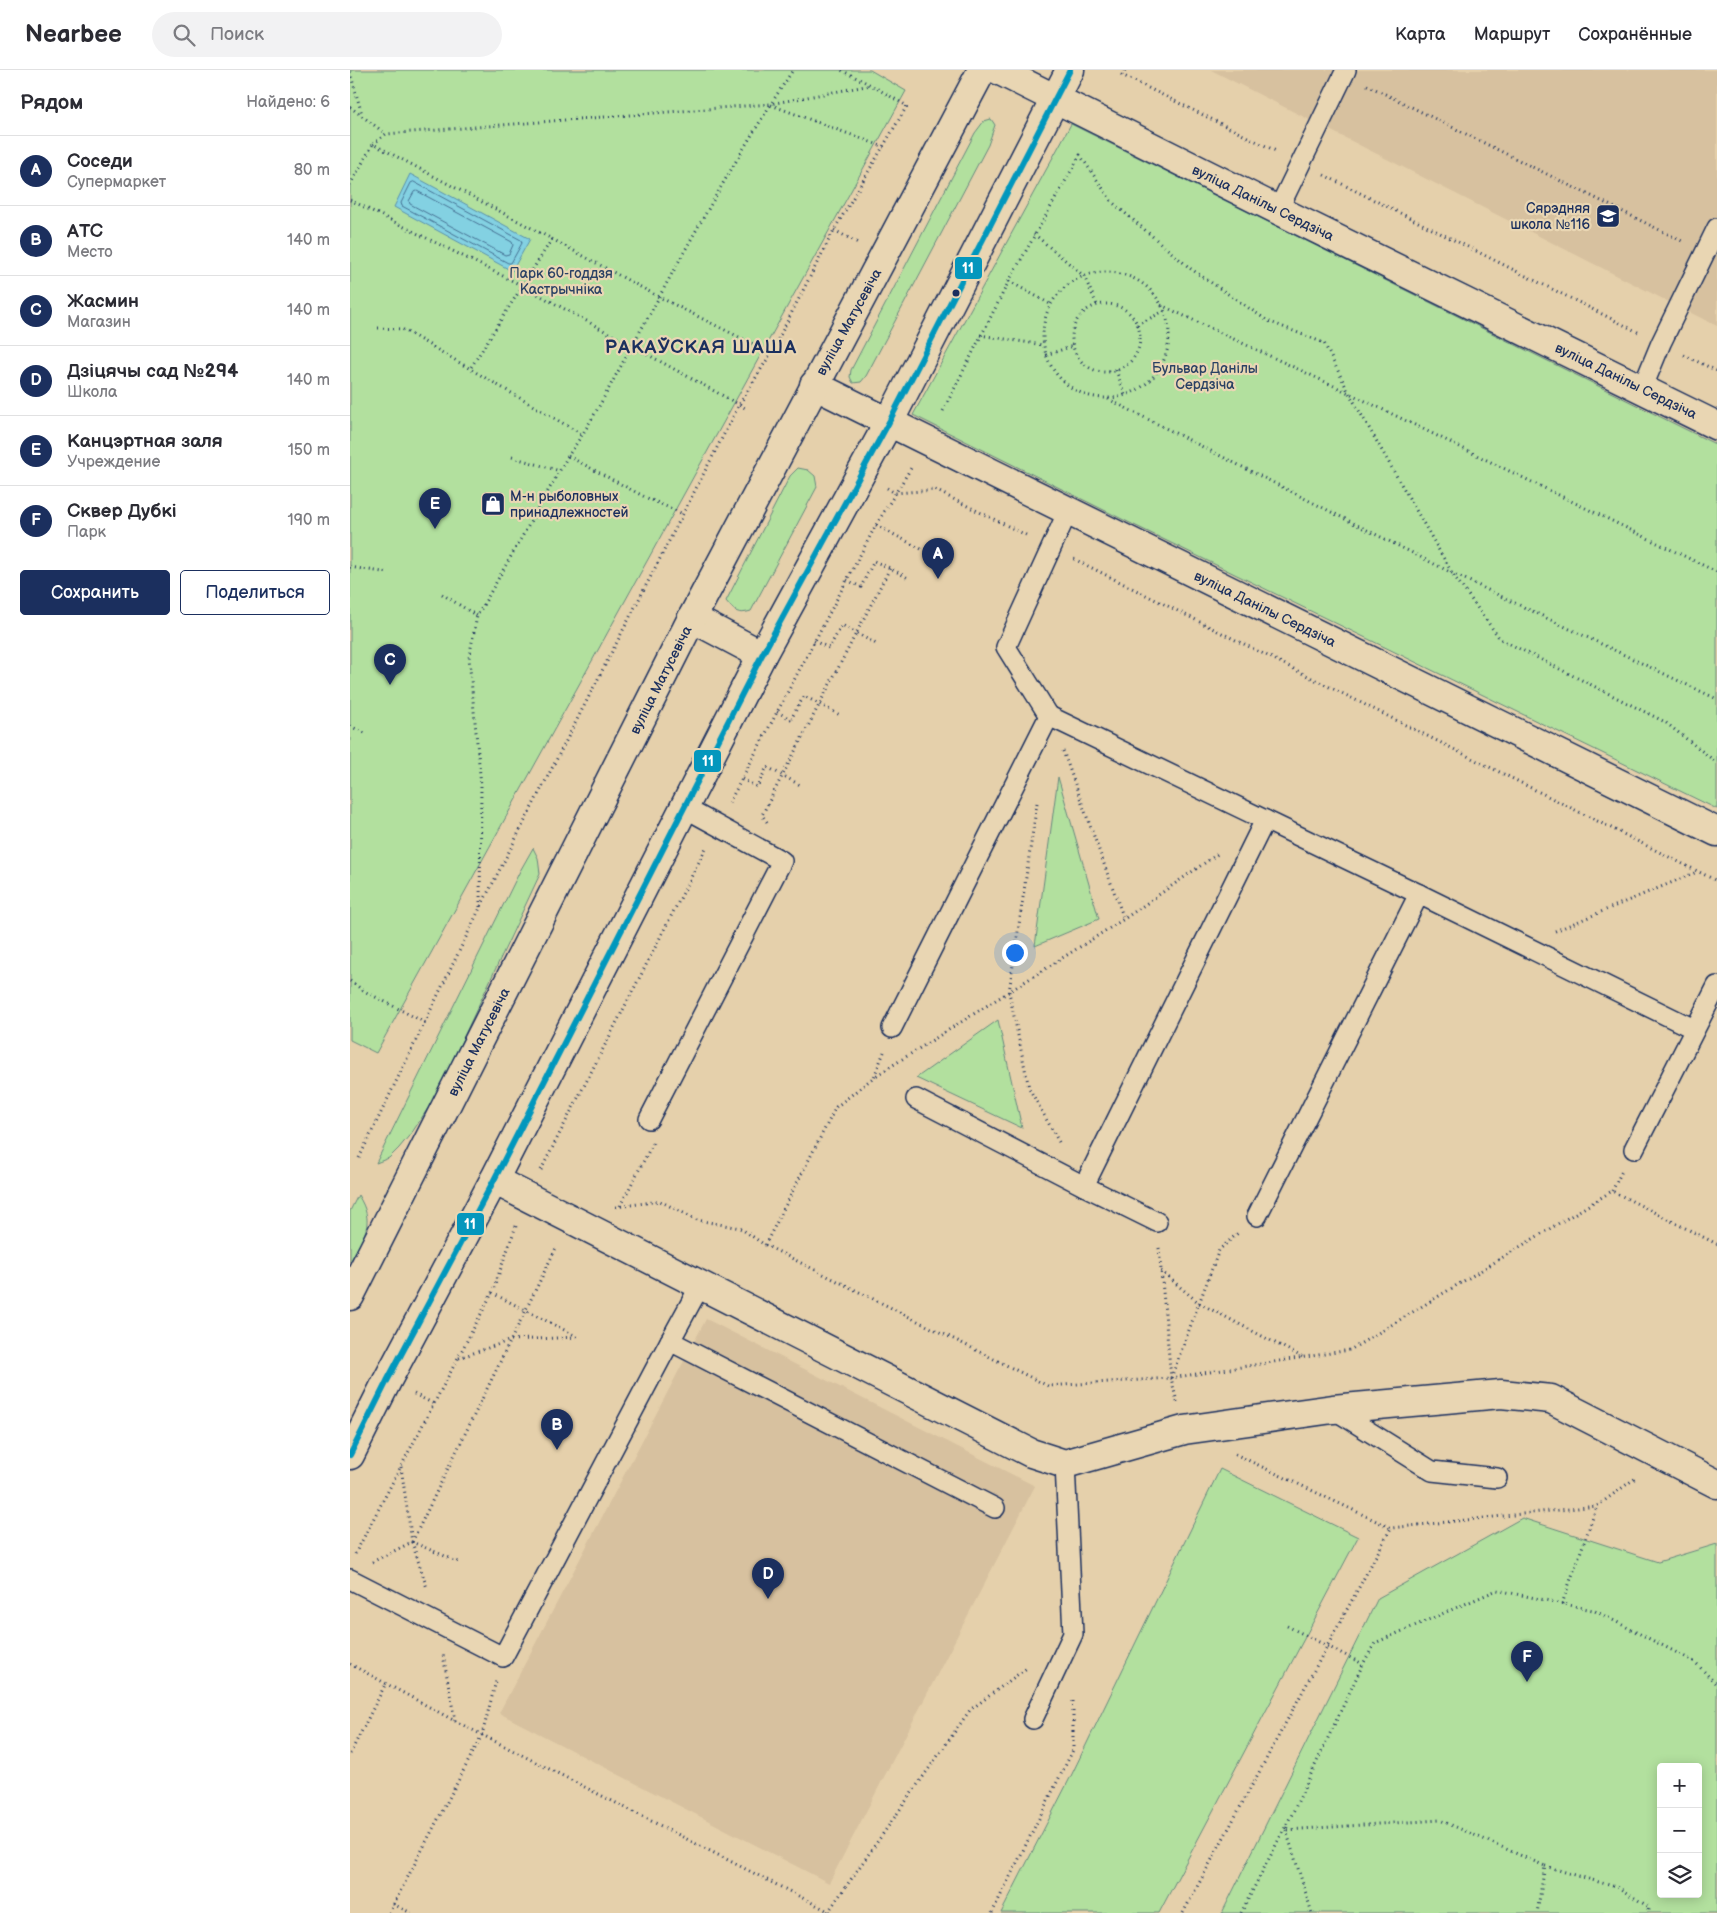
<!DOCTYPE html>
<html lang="ru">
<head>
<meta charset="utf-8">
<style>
  body { margin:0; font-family:"Balsamiq Sans",sans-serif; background:#f2f2f3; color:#2b2b33 }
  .controls { position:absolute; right:15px; bottom:15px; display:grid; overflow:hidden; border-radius:5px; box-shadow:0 2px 12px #0003 }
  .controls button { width:45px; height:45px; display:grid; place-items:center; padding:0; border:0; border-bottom:1px solid #e1e1e2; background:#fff; color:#2b2b33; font:25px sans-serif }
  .you { position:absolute; left:664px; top:882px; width:18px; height:18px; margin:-12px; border:4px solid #fff; border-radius:50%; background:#1a73e8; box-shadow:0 0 0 8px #1a73e833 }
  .badge { display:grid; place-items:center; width:32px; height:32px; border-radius:50%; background:#1b2f5e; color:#fff; font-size:16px; font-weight:700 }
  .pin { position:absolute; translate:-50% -41px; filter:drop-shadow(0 1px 2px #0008) }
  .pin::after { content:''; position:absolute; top:26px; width:18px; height:15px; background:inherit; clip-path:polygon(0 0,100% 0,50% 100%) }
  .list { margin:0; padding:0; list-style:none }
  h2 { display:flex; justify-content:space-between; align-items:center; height:65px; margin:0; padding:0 20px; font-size:21px }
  h2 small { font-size:16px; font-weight:400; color:#7c7c81 }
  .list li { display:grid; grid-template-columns:32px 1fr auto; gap:15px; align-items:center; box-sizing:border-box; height:70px; padding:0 20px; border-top:1px solid #e1e1e2 }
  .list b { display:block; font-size:19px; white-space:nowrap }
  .list p { margin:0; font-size:16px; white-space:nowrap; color:#7c7c81 }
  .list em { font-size:16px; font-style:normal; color:#7c7c81 }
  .actions { display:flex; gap:10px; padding:15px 20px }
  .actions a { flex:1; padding:11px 0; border:1px solid #1b2f5e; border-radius:5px; text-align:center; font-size:18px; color:#1b2f5e }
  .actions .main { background:#1b2f5e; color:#fff }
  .icon { flex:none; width:28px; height:28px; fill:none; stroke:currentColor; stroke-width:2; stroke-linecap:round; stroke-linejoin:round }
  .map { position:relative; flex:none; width:1367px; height:1843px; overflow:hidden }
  header { display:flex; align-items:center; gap:30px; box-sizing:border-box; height:70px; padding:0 25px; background:#fff; border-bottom:1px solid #e1e1e2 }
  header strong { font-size:24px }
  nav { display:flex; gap:28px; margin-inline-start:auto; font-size:18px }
  .search { width:350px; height:45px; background:#f2f2f3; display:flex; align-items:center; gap:12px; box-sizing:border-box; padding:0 18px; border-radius:28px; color:#7c7c81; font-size:19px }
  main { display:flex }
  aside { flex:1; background:#fff }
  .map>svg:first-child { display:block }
</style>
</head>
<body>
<header>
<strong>Nearbee</strong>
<div class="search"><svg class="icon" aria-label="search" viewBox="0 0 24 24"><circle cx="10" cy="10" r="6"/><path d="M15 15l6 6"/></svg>Поиск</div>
<nav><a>Карта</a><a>Маршрут</a><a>Сохранённые</a></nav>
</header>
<main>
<aside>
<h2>Рядом<small>Найдено: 6</small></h2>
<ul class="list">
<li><span class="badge">A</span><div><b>Соседи</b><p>Супермаркет</p></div><em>80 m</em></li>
<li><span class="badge">B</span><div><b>АТС</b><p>Место</p></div><em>140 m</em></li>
<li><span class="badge">C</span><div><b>Жасмин</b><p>Магазин</p></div><em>140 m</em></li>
<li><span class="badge">D</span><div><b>Дзіцячы сад №294</b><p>Школа</p></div><em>140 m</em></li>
<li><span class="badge">E</span><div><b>Канцэртная заля</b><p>Учреждение</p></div><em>150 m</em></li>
<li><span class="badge">F</span><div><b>Сквер Дубкі</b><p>Парк</p></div><em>190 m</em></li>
</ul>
<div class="actions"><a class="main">Сохранить</a><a>Поделиться</a></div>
</aside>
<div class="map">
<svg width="1367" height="1843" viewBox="0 0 1367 1843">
  <rect width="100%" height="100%" fill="#e5d0ab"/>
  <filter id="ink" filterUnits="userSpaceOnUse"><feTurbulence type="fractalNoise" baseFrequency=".02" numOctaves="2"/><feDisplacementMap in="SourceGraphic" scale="10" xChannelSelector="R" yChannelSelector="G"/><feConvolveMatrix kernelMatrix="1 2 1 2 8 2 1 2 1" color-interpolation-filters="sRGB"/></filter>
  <g filter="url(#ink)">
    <!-- built -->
    <g fill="#d7c19f">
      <polygon points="861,0 1367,0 1367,256 1329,237"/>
      <polygon points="356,1249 685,1416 479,1813 149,1643"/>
    </g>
    <!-- green -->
    <g fill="#b2e09e" stroke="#66887e" fill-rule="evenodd">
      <polygon points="0,0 520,0 556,21 26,983 0,970"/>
      <polygon points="641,49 645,55 638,75 516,306 511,312 503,313 500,307 501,300 625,63 634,51"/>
      <polygon points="721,54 1367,375 1367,739 782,454 563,345"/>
      <path d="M448,398L458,400L465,406L467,417L401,541C388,545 385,542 376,531L440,406Z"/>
      <polygon points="708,707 749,849 685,876"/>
      <polygon points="183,778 188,788 190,804 86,1026 63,1061 49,1078 39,1088 26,1093 170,801"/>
      <polygon points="648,950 672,1058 566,1008"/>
      <path d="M8,1125C26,1154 14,1165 0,1192V1141Z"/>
      <polygon points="870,1399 1008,1467 809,1843 651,1843 721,1706"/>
      <path d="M1172,1448L1308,1492L1367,1474V1843H872L1028,1528ZM1311,1697H1348V1824H1311Z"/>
    </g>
    <!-- water -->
    <polygon fill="#83d1e2" stroke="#5990ad" points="60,104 180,169 162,201 44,137"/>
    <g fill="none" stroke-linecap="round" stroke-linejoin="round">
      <!-- shore -->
      <g stroke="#457093" stroke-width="1">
        <polygon points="64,112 171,170 172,173 161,193 158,193 52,136 51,133 61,113"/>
        <polygon points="67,121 162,172 163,175 159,184 155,185 60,134 59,131 64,122"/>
      </g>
      <defs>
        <g id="lane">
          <polyline points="928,140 996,0"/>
          <polyline points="1292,319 1311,273 1367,158"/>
          <polyline points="699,646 656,577 718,441"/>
          <polyline points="542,958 699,646 1069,824 1344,959"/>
          <polyline points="566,1029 734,1116 915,750"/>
          <polyline points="299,1049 432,791 335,738"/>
          <polyline points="1284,1079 1367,916"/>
          <polyline points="734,1116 807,1152"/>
          <polyline points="907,1146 1069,824"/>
          <polyline points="320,1271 351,1214"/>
          <polyline points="983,1339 1082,1401 1147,1408"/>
          <polyline points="0,1509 153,1587 320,1271 645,1438"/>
          <polyline points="683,1649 723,1564 715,1394"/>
        </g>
        <polyline id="street" points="144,1110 681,1383 715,1394 834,1360 983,1339 1151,1324 1201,1329 1367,1414"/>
        <g id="secondary">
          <polyline points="648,0 928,140 1367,356"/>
          <polyline points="464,315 1367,762"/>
          <polyline points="342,548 412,585"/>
          <polyline points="0,1226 342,548 632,0"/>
          <polyline points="0,1385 37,1311 144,1110 412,585 539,352 720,0"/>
        </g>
      </defs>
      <!-- lane casing -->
      <use href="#lane" stroke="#1b2f5e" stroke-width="22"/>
      <!-- street casing -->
      <use href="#street" stroke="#1b2f5e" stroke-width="31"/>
      <!-- secondary casing -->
      <use href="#secondary" stroke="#1b2f5e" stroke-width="31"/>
      <!-- path -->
      <g stroke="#1b2f5e" stroke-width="3" stroke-dasharray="1 4" stroke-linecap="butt">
        <polyline points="775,0 772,5 928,82"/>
        <polyline points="0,2 13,48"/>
        <polyline points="1017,15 1332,171"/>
        <polyline points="421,35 534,77"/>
        <polyline points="0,37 36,64"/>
        <polyline points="23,74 36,64 420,34 521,15"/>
        <polyline points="974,105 1288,262"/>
        <polyline points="0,115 23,74 202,169 120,299"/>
        <polyline points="0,130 171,215 397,339"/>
        <polyline points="484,160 508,173"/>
        <polyline points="684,164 734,206 747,235"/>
        <polyline points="202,169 309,227 421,283"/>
        <circle cx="756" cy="265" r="63"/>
        <polyline points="659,211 700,234"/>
        <circle cx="756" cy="268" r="34"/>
        <polyline points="811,235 999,323 1367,502"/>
        <polyline points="787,255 814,241"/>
        <polyline points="28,258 52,259 233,365"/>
        <polyline points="630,265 693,275"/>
        <polyline points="696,285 723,276"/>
        <polyline points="1334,285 1367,301"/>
        <polyline points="766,300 775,325"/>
        <polyline points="758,329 1102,503 1367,629"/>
        <polyline points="593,341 659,211 730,85 762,132 841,199 918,251 974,273 999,323 1102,503 1150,569 1315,652 1367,693"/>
        <polyline points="218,386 295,427 333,444"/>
        <polyline points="162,387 210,401"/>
        <polyline points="537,418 545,423 585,420 678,466"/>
        <polyline points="526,455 575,481"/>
        <polyline points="724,489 1367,811"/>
        <polyline points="0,497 39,503"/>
        <polyline points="497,510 511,517 524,491 540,498"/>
        <polyline points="92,524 127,546"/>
        <polyline points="464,571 479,578 492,555 526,574"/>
        <polyline points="427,642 441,649 454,626 490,645"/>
        <polyline points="0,656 17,664"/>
        <polyline points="713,681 774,849"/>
        <polyline points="392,709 407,717 417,697 452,716"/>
        <polyline points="379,733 526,455 561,398"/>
        <polyline points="687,733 659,922 679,1018 710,1074"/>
        <polyline points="417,752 412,745 540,498 560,509"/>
        <path d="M130,837L131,715L119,588L127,546L218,386C247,345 267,301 292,258C340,171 388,83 443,0"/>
        <polyline points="1205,861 1347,802"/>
        <polyline points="0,911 14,921 76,953"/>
        <polyline points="534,982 524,1007 774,849 869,783"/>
        <polyline points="9,1088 130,838 389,335 421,283 484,160 557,36 521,15 491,0"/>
        <polyline points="191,1100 356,778"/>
        <polyline points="1262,1121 1272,1101"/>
        <polyline points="270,1136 303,1073"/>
        <polyline points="266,1137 310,1131 347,1150 390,1158 415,1175 698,1316 821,1308"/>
        <polyline points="415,1175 486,1037 524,1007"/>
        <polyline points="809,1178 821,1308 1000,1280 1262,1121 1367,1174"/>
        <polyline points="811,1201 849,1233 952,1287"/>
        <polyline points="142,1223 228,1267"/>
        <polyline points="109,1288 161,1270 230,1267"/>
        <polyline points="64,1324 84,1334"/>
        <polyline points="827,1332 821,1308 869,1180 888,1163"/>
        <polyline points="885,1384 1041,1458"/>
        <polyline points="51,1397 62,1472 109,1492"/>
        <polyline points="62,1472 77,1518"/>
        <polyline points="5,1484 142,1223 166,1156"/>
        <polyline points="22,1492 62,1472 207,1176"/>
        <polyline points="1212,1534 1247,1436"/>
        <polyline points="937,1556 1013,1594"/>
        <polyline points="0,1594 105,1651 93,1585"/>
        <polyline points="105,1651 482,1843"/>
        <polyline points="0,1684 36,1613"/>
        <polyline points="937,1757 936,1760 1090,1750 1195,1796 1187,1843"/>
        <polyline points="936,1760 962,1843"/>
        <polyline points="1195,1796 1269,1818 1299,1837 1297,1843"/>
        <polyline points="43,1834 61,1843"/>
        <polyline points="478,1842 620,1640 678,1597"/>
        <polyline points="39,1843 132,1665 146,1611"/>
        <polyline points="642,1843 723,1680 723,1628"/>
        <polyline points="833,1843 1041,1458 1247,1436 1287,1407"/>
        <polyline points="891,1843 943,1742 1013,1594 1025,1573 1147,1520 1243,1540 1345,1592 1367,1615"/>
      </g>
      <!-- lane -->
      <use href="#lane" stroke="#e9d6b3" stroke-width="19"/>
      <!-- street -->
      <use href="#street" stroke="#e9d6b3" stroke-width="28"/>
      <!-- secondary -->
      <use href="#secondary" stroke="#e9d6b3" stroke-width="28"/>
      <defs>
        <polyline id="bus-1" points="0,1385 37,1311 144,1110 412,585 539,352 720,0"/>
      </defs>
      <!-- bus-1 casing -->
      <use href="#bus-1" stroke="#e9d6b3" stroke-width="10"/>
      <!-- bus-1 -->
      <use href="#bus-1" stroke="#0497bd" stroke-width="6"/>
    </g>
  </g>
  <!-- icons -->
  <defs>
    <symbol id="school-square" viewBox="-11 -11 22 22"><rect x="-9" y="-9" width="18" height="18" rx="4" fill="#1b2f5e" stroke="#e9d6b3"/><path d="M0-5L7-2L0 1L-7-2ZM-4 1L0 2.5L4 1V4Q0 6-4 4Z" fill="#fff"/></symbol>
    <symbol id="shop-square" viewBox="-11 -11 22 22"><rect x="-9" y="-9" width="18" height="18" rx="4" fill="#1b2f5e" stroke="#e9d6b3"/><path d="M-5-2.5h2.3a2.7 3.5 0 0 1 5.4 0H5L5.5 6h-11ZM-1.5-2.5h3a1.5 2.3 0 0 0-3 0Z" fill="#fff"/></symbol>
  </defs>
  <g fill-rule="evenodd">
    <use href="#school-square" x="1244" y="132" width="28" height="28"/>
    <use href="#shop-square" x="129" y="420" width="28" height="28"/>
  </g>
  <!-- markers -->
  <circle fill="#1b2f5e" stroke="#e9d6b3" stroke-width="2" cx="606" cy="223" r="4.5"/>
  <g text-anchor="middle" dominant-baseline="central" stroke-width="4.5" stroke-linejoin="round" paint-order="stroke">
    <!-- street labels -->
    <g font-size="14" fill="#1b2f5e" stroke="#e9d6b3">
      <text transform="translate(913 133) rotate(26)">вуліца Данілы Сердзіча</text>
      <text transform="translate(499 252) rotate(-61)">вуліца Матусевіча</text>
      <text transform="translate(1276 311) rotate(26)">вуліца Данілы Сердзіча</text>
      <text transform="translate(915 539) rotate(26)">вуліца Данілы Сердзіча</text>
      <text transform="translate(311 610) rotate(-63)">вуліца Матусевіча</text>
      <text transform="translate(129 972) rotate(-63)">вуліца Матусевіча</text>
    </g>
    <!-- poi labels -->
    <g font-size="14" fill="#1b2f5e" stroke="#e9d6b3" text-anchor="end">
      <text x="1240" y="138">Сярэдняя<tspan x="1240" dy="16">школа №116</tspan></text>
      <text x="160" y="426" text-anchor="start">М-н рыболовных<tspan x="160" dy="16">принадлежностей</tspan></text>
    </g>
    <!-- park labels -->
    <g font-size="14" fill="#2a4164" stroke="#e9d6b3">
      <text x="211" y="203">Парк 60-годдзя<tspan x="211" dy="16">Кастрычніка</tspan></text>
      <text x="855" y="298">Бульвар Данілы<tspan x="855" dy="16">Сердзіча</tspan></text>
    </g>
    <!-- district labels -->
    <g font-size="19" font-weight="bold" letter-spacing="1" fill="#1b2f5e" stroke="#e9d6b3">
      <text x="351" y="277">РАКАЎСКАЯ ШАША</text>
    </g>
  </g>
  <g stroke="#e9d6b3" stroke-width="2">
    <rect x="604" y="186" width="29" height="24" rx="5" fill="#0497bd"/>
    <rect x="343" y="679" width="29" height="24" rx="5" fill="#0497bd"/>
    <rect x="106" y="1142" width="29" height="24" rx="5" fill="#0497bd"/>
  </g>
  <g font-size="14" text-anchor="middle" font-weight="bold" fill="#fff">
    <text x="618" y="203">11</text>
    <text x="358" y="696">11</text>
    <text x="120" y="1159">11</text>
  </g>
</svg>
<div class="controls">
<button>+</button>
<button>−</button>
<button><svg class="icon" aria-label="layers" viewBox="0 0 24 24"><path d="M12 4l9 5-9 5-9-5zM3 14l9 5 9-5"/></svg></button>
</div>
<div class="you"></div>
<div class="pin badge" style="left:588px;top:509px">A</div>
<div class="pin badge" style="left:207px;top:1380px">B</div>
<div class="pin badge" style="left:40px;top:615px">C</div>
<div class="pin badge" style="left:418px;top:1529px">D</div>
<div class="pin badge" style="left:85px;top:459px">E</div>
<div class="pin badge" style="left:1177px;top:1612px">F</div>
</div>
</main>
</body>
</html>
